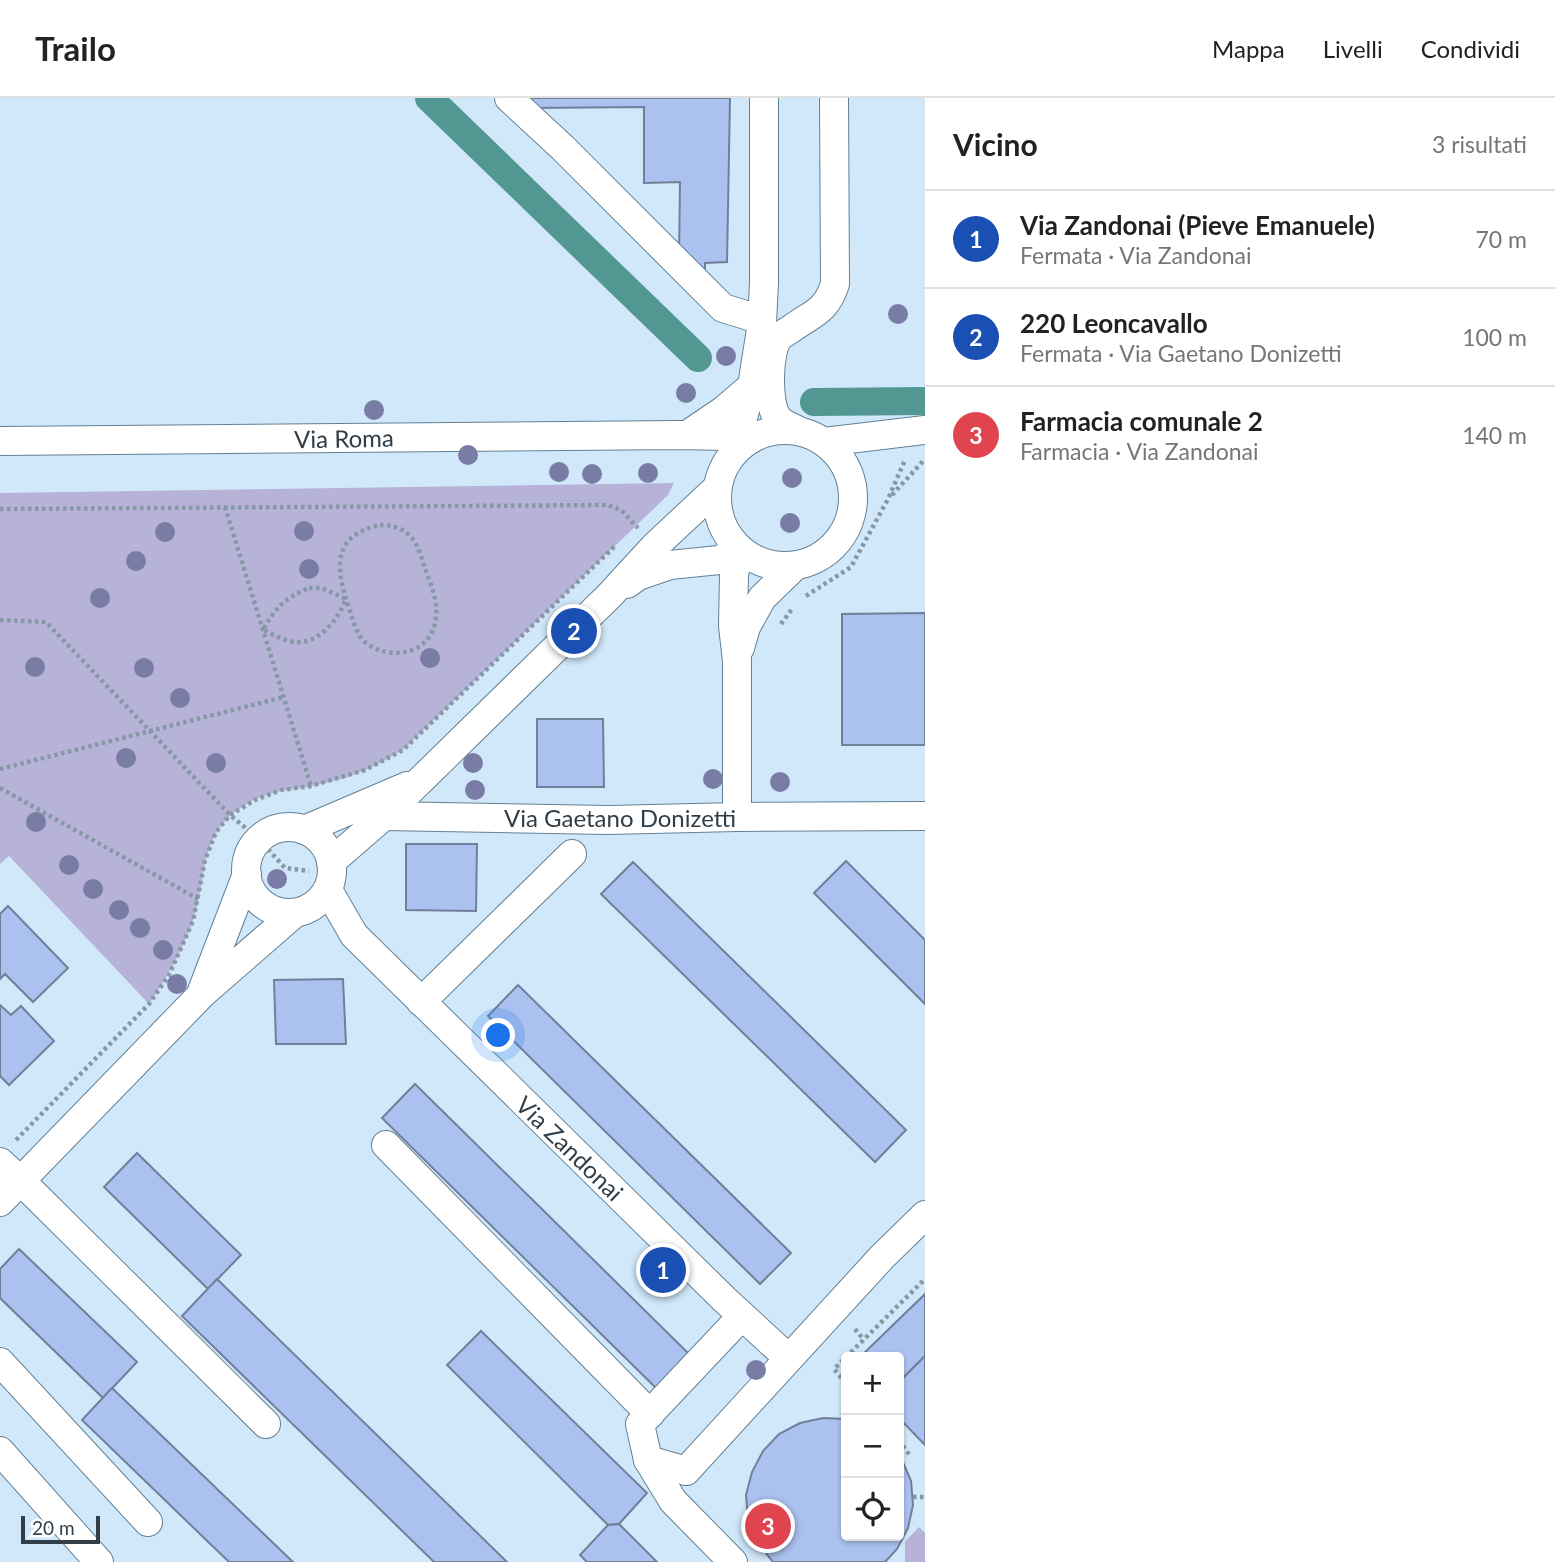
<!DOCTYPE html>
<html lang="it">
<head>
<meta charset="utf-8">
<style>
  body { margin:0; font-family:Lato,sans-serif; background:#f6f6f6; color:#222 }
  .controls { position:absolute; right:21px; bottom:21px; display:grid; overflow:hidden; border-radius:7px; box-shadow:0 2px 5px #0004 }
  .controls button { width:63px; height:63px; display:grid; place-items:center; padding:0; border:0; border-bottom:2px solid #e0e0e0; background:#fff; color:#222; font:35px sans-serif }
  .scale { position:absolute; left:21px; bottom:18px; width:79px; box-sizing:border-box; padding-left:7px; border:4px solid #323e47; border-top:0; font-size:19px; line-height:24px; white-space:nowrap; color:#323e47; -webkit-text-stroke:5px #fff; paint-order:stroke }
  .you { position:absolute; left:499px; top:938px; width:24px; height:24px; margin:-18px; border:5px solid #fff; border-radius:50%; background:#1a73e8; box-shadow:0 0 0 10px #1a73e833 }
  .badge { display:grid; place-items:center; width:46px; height:46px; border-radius:50%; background:#b45309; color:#fff; font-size:23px; font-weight:700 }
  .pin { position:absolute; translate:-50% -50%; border:4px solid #fff; box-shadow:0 2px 7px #0006 }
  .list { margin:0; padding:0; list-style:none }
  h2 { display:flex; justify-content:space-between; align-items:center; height:91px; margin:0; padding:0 28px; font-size:30px }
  h2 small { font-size:23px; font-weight:400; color:#767676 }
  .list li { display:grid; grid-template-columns:46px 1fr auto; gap:21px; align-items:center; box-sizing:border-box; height:98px; padding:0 28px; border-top:2px solid #e0e0e0 }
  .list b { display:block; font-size:26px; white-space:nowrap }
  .list p { margin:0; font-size:23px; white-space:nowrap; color:#767676 }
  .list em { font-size:23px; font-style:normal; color:#767676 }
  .icon { flex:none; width:38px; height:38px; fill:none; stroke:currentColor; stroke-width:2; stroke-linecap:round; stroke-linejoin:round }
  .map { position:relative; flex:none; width:925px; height:1464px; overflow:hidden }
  header { display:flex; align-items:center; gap:42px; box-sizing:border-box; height:98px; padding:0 35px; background:#fff; border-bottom:2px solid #e0e0e0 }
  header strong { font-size:33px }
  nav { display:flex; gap:38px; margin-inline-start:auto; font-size:24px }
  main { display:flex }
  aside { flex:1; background:#fff }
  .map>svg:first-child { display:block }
</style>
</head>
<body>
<header>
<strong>Trailo</strong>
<nav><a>Mappa</a><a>Livelli</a><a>Condividi</a></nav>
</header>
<main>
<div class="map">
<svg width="925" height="1464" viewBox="0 0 925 1464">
  <rect width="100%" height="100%" fill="#d0e8fa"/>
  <!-- green -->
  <g fill="#b7b3d8">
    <path d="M674,385L668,397L403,652C390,659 378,667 365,672C352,678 338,682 325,685C300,692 275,691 252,703C195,734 210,775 192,826C181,855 167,880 149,906L9,758L0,766V395Z"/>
    <polygon points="919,1429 925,1435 925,1464 905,1464 905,1444"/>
  </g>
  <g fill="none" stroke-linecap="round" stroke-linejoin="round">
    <!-- canal -->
    <g stroke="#539792" stroke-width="28">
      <polyline points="429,0 698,260"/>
      <polyline points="814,304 925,303"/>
    </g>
  </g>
  <!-- building -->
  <g fill="#abc1ef" stroke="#727f9b" stroke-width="2">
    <polygon points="519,0 730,0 727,164 705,165 705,187 679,161 680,84 644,85 644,9 528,10"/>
    <polygon points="925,515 925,647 842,647 842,516"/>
    <polygon points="537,621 603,621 604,689 537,689"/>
    <polygon points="406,746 477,746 476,813 406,812"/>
    <polygon points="846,763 925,842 925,906 814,795"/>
    <polygon points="633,764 906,1032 875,1064 601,796"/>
    <polygon points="8,808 68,870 33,904 5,876 0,881 0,816"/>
    <polygon points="343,881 346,946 276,946 274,882"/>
    <polygon points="518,887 791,1155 760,1186 488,918"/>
    <polygon points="0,907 11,917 21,908 54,943 9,987 0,978"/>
    <polygon points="415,986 689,1256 656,1290 382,1020"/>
    <polygon points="137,1055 241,1157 208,1191 104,1089"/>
    <polygon points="19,1151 137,1264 103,1300 0,1200 0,1171"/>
    <polygon points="217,1181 507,1464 434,1464 182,1218"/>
    <polygon points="925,1196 925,1258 899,1284 899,1259 860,1259"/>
    <polygon points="481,1233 647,1395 619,1426 608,1427 447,1267"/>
    <polygon points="925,1258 925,1347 899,1320 899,1284"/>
    <polygon points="112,1290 293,1464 229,1464 82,1322"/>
    <polygon points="823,1320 846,1321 846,1438 899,1438 899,1357 902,1362 911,1383 913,1407 908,1430 897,1451 885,1464 773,1464 756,1443 748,1421 746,1397 752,1374 763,1353 779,1336 800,1325"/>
    <polygon points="619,1426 657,1464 587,1464 580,1457 608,1427"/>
  </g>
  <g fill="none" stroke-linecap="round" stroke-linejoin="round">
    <defs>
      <g id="minor">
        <polyline points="509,0 563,50 723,210 762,222"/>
        <circle cx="785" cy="400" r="68"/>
        <path d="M799,333C792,329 781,326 777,319C767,305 768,254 778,240C781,237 788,233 791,231C813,215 826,214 835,186L834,0"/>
        <polyline points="687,337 724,312 752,288"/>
        <polyline points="749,342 742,323 752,288 762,225 764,185 764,0"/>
        <polyline points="0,343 679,337 727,338 749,342"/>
        <polyline points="824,344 925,332"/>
        <polyline points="627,486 638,478 670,467 719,462 740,452"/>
        <polyline points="740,550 746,529 762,500 795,468"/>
        <polyline points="384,718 608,722 737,719 925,718"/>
        <polyline points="737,719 737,563 733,528 734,476 740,452"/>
        <circle cx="289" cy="772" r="43"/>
        <polyline points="304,732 407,688"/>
        <polyline points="331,764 384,718 610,497 655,448 717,390"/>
        <polyline points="328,792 354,837 724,1201 788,1260"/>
        <polyline points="202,893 247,776"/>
        <polyline points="421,904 572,756"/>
        <polyline points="386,1047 650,1316"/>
        <polyline points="0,1064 31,1093 266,1326"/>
        <polyline points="0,1104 202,896 295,815"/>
        <polyline points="742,1218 640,1326 648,1362 686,1373 882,1159 925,1117"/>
        <polyline points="0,1264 148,1424"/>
        <polyline points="0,1353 99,1464"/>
        <polyline points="648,1362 673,1403 733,1464"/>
      </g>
    </defs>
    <!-- minor casing -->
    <use href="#minor" stroke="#648094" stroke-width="30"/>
    <!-- path -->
    <g stroke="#8698a6" stroke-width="4.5" stroke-dasharray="3.5 3.5" stroke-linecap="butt">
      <polyline points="892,397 925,361"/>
      <polyline points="225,409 311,688"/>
      <polyline points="0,411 608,407 621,412 638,430"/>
      <path d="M380,427C391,427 400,429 409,437C418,445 421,459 425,470C428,480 433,490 435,501C440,525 431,549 405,554C392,557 375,553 365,544C356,536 353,522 349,510C336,471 330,438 380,427Z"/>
      <path d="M309,490H322L346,501C337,524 316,550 289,543C280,540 271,536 263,532C275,510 285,500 309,490Z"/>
      <polyline points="806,498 851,469 888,401 905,362"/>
      <polyline points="0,522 46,524 230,717 259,741 285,770 309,773"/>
      <polyline points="781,526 792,511"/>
      <polyline points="0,671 284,599"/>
      <polyline points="0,690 198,801"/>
      <polyline points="16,1042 149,906 169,877 193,823 205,762 216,734 230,717 255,702 281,692 311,688 365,672 403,652 615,448"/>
      <polyline points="855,1231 864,1242"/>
      <polyline points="846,1285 834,1271 925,1181"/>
      <polyline points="899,1342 911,1359"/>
      <polyline points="913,1399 925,1399"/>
    </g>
    <!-- minor -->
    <use href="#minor" stroke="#fff" stroke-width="28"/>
  </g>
  <!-- trees -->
  <g fill="#797ca4">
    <circle cx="898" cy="216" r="10"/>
    <circle cx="726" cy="258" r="10"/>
    <circle cx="686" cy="295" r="10"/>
    <circle cx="374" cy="312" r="10"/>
    <circle cx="468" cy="357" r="10"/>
    <circle cx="559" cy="374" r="10"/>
    <circle cx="648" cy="375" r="10"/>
    <circle cx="592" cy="376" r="10"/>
    <circle cx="792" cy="380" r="10"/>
    <circle cx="790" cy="425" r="10"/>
    <circle cx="304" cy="433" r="10"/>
    <circle cx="165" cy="434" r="10"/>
    <circle cx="136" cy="463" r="10"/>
    <circle cx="309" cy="471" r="10"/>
    <circle cx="100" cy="500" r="10"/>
    <circle cx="430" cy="560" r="10"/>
    <circle cx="35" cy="569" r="10"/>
    <circle cx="144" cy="570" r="10"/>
    <circle cx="180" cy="600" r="10"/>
    <circle cx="126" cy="660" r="10"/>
    <circle cx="216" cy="665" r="10"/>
    <circle cx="473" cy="665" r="10"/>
    <circle cx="713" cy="681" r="10"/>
    <circle cx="780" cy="684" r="10"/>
    <circle cx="475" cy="692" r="10"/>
    <circle cx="36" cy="724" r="10"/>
    <circle cx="69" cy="767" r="10"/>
    <circle cx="277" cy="781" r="10"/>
    <circle cx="93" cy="791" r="10"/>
    <circle cx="119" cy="812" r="10"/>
    <circle cx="140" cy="830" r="10"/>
    <circle cx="163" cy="852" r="10"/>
    <circle cx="177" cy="886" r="10"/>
    <circle cx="756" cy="1272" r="10"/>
  </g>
  <g text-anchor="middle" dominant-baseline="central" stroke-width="7" stroke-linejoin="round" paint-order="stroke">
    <!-- street labels -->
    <g font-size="24" fill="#323e47" stroke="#fff">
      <text transform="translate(344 340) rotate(-1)">Via Roma</text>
      <text x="620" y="719">Via Gaetano Donizetti</text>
      <text transform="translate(570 1050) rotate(44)">Via Zandonai</text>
    </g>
  </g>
</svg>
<div class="controls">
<button>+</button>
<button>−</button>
<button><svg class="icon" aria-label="locate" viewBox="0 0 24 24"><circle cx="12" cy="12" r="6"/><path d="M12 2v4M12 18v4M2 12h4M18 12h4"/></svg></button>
</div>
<div class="scale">20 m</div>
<div class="you"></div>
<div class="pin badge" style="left:663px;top:1172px;background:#1a4fb4">1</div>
<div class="pin badge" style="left:574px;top:533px;background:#1a4fb4">2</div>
<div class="pin badge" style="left:768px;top:1428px;background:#e0444e">3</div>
</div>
<aside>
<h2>Vicino<small>3 risultati</small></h2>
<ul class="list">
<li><span class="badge" style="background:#1a4fb4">1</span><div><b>Via Zandonai (Pieve Emanuele)</b><p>Fermata · Via Zandonai</p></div><em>70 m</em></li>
<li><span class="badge" style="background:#1a4fb4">2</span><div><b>220 Leoncavallo</b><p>Fermata · Via Gaetano Donizetti</p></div><em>100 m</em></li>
<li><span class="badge" style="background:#e0444e">3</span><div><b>Farmacia comunale 2</b><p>Farmacia · Via Zandonai</p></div><em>140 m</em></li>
</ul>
</aside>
</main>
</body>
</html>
